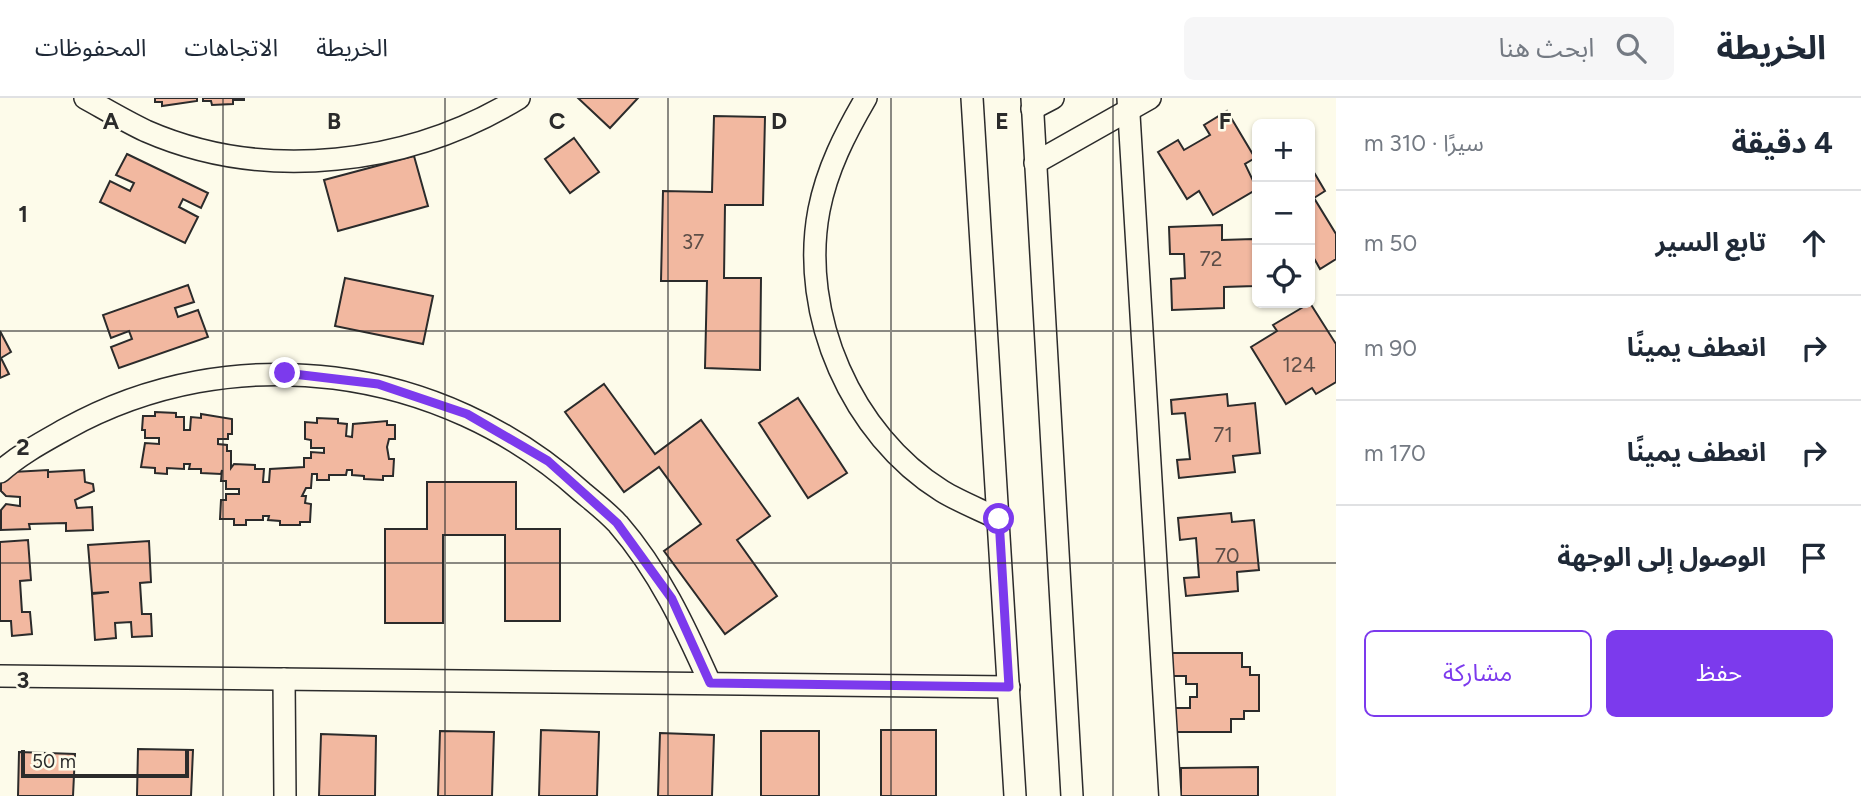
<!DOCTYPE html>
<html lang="ar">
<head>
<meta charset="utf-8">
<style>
  body { margin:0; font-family:Figtree,"Noto Sans Arabic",sans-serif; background:#f6f6f7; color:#1f2937; direction:rtl }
  .controls { position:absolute; right:21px; top:21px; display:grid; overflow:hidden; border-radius:10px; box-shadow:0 2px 5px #0004 }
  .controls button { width:63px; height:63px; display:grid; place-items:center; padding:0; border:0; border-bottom:2px solid #e0e1e3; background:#fff; color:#1f2937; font:35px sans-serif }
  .scale { position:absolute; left:21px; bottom:18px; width:168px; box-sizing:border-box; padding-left:7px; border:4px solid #2b2b2b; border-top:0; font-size:19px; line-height:24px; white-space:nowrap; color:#2b2b2b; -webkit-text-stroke:5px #fdfbea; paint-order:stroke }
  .stop { position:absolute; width:21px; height:21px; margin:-16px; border:5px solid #7c3aed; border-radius:50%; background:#fff }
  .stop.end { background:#7c3aed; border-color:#fff; box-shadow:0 2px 7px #0008 }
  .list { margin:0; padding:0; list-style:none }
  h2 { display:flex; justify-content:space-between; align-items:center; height:91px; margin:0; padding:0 28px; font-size:30px }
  h2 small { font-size:23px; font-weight:400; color:#747a83 }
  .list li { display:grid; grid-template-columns:46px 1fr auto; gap:21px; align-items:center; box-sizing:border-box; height:105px; padding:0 28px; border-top:2px solid #e0e1e3 }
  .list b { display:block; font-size:26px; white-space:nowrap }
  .list em { font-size:23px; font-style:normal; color:#747a83 }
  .actions { display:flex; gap:14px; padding:21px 28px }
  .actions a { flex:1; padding:16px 0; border:2px solid #7c3aed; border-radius:10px; text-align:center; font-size:24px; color:#7c3aed }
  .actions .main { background:#7c3aed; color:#fff }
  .icon { flex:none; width:38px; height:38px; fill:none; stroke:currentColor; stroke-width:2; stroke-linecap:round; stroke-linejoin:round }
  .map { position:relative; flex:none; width:1336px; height:698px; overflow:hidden; direction:ltr }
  header { display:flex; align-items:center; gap:42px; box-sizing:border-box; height:98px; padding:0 35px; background:#fff; border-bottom:2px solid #e0e1e3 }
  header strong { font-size:33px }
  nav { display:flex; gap:38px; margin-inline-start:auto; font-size:24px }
  .search { width:490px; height:63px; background:#f6f6f7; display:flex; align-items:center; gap:18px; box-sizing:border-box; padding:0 24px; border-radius:10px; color:#747a83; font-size:26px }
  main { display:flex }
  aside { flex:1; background:#fff }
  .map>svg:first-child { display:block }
</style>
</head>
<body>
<header>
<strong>الخريطة</strong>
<div class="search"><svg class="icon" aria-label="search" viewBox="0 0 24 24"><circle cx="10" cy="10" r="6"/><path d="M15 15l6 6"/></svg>ابحث هنا</div>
<nav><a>الخريطة</a><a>الاتجاهات</a><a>المحفوظات</a></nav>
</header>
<main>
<aside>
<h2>4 دقيقة<small>سيرًا · 310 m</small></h2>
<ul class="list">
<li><svg class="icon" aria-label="ahead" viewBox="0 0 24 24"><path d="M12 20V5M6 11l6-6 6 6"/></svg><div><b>تابع السير</b></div><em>50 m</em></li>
<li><svg class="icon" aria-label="right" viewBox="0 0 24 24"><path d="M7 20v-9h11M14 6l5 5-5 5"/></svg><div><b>انعطف يمينًا</b></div><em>90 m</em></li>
<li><svg class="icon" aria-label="right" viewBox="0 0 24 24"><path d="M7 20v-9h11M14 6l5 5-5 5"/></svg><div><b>انعطف يمينًا</b></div><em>170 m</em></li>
<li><svg class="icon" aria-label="arrive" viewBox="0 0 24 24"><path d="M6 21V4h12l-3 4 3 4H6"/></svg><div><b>الوصول إلى الوجهة</b></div></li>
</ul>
<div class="actions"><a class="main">حفظ</a><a>مشاركة</a></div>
</aside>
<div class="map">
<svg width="1336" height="698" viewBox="0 0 1336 698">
  <rect width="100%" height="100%" fill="#fdfbea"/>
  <!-- building -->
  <g fill="#f2b8a0" stroke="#2b2b2b" stroke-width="2">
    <polygon points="155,0 197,0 197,3 162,8 162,4 155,4"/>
    <polygon points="203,0 244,0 244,2 233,2 233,6 212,7 211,3 203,3"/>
    <polygon points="578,0 638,0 610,30"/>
    <polygon points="1227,13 1255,60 1245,66 1257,91 1213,117 1199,93 1187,101 1158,54 1178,42 1184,52 1210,37 1204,27"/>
    <polygon points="714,18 765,19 763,107 725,107 724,180 761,180 760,272 705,270 707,183 661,183 663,93 712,94"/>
    <polygon points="574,40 599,74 570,95 545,61"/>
    <polygon points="127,56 208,95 201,110 183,101 179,109 198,119 185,145 100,104 110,83 130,93 134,85 116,77"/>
    <polygon points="414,58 428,108 338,133 324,82"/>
    <polygon points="1315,76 1325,93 1314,100 1336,136 1336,161 1320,171 1315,162 1310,166 1310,80"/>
    <polygon points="1222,127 1222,142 1253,141 1255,188 1224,189 1224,210 1172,212 1171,181 1185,180 1184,156 1170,156 1169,129"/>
    <polygon points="345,180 433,198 423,246 335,228"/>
    <polygon points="188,187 194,204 175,210 178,219 198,212 208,239 119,270 111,249 132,241 129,233 111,240 103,217"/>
    <polygon points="1310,205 1336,246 1336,284 1316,296 1312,290 1286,306 1251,249 1277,233 1273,227"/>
    <polygon points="0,233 11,254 1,260 9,276 0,280"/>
    <polygon points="604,286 655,356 701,322 770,418 737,442 777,498 725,536 664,453 701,426 659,369 624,394 565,314"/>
    <polygon points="1227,296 1228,308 1255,305 1260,355 1233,358 1235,374 1179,380 1177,362 1190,361 1185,315 1172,316 1171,302"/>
    <polygon points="798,300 847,375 808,400 759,325"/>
    <polygon points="155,314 176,315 176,319 184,319 184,332 190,332 191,319 201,320 201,316 232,321 232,336 228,336 228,341 218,341 218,346 227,347 227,353 231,353 231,370 234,366 255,367 255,371 264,371 263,384 269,384 270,371 304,369 304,360 311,360 311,354 324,355 324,350 311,350 311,342 305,341 305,324 317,325 317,320 338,321 338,325 347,326 346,338 352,339 353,326 387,323 387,327 395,327 395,341 389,341 387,349 389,361 394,361 393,378 383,378 383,382 364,381 364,378 352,377 352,372 347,372 346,377 329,377 329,382 317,382 317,376 312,376 311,390 306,390 302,398 306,398 305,405 311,406 310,424 300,424 300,427 280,427 280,423 268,422 269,418 263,418 263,422 246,422 246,427 234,427 234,421 220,421 221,402 226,402 226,396 239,396 239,391 226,391 226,383 221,383 222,372 221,376 201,375 201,371 189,371 190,366 184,366 184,371 167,370 167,376 155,375 155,370 141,369 145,345 159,346 159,340 145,340 145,332 142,332 143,318 155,318"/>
    <polygon points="48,372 48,380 48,374 84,372 85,384 93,386 94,393 75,402 77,410 92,409 93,432 66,433 66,425 29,426 30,431 1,432 1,412 6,406 20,408 20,399 6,398 1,393 1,378 13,374"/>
    <polygon points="427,384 516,384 516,431 560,431 560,523 505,523 505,437 443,437 443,525 385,525 385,431 427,431"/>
    <polygon points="1231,415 1232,424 1254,422 1259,472 1237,474 1238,493 1186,498 1184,480 1199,479 1196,440 1180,442 1178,420"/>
    <polygon points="28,442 31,482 20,483 22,514 30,514 32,536 12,538 11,523 0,523 0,444"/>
    <polygon points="149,443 151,484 140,485 142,516 151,516 152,538 132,539 131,524 115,525 116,540 95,542 92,496 109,494 92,495 88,447"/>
    <polygon points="1170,555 1242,555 1242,569 1250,569 1250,577 1259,577 1259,613 1244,613 1244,621 1231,621 1231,634 1174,634 1174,610 1190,610 1190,599 1197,599 1197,586 1186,586 1186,578 1170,578"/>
    <polygon points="541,632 599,634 597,698 539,698"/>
    <rect x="881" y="632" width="55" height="66"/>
    <polygon points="440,633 494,634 492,698 438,698"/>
    <rect x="761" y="633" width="58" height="65"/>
    <polygon points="660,635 714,637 712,698 658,698"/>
    <polygon points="321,636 376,638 375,698 319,698"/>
    <polygon points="138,651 193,652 191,698 137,698"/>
    <polygon points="19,654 75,656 73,698 18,698"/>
    <polygon points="1258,669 1258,698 1181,698 1181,670"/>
  </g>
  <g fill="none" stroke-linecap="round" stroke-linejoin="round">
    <defs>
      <g id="street">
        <path d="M85,0C105,11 125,23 146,33C265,85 410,67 519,0"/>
        <path d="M866,0C845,36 827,71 819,112C799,217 852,337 942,393C960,404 981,412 999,421"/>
        <polyline points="972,0 1015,698"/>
        <polyline points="1032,0 1072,698"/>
        <polyline points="1128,0 1170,698"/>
        <polyline points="1032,11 1053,0"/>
        <polyline points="1035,65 1150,0"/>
        <path d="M0,374C20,356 43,344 66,331C233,238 442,267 582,394C594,404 607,414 618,426C659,473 685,529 710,585"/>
        <polyline points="0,578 1009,589"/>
        <polyline points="284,581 285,698"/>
      </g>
    </defs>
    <!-- street casing -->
    <use href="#street" stroke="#2b2b2b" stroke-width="24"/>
    <!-- street -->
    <use href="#street" stroke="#fdfbea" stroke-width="21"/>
  </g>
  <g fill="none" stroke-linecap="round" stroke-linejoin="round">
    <!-- route -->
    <polyline stroke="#7c3aed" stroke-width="9" points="285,275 378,286 467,316 548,363 617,425 672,501 710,585 1009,589 999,421"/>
  </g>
  <!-- grid -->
  <path fill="none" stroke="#2b2b2b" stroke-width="2" stroke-opacity="0.55" d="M223,0V698M445,0V698M668,0V698M891,0V698M1113,0V698M0,233H1336M0,465H1336"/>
  <g text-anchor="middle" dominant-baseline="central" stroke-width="5" stroke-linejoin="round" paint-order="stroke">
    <!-- number labels -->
    <g font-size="21" fill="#5d4e48">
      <text x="693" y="143">37</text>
      <text x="1211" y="160">72</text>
      <text x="1299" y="266">124</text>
      <text x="1223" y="336">71</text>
      <text x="1227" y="457">70</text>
    </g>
  </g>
  <g font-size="23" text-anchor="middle" font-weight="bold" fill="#2b2b2b" stroke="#fdfbea" stroke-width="5" stroke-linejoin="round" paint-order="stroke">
    <text x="111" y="31">A</text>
    <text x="334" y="31">B</text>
    <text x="557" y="31">C</text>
    <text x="779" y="31">D</text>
    <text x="1002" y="31">E</text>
    <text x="1225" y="31">F</text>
    <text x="23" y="124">1</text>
    <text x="23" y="357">2</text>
    <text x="23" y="590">3</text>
  </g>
</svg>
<div class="controls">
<button>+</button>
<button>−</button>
<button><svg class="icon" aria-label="locate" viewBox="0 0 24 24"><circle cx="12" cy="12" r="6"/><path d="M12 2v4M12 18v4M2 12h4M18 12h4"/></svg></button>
</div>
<div class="scale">50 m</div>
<div class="stop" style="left:999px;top:421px"></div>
<div class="stop end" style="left:285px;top:275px"></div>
</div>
</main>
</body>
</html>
